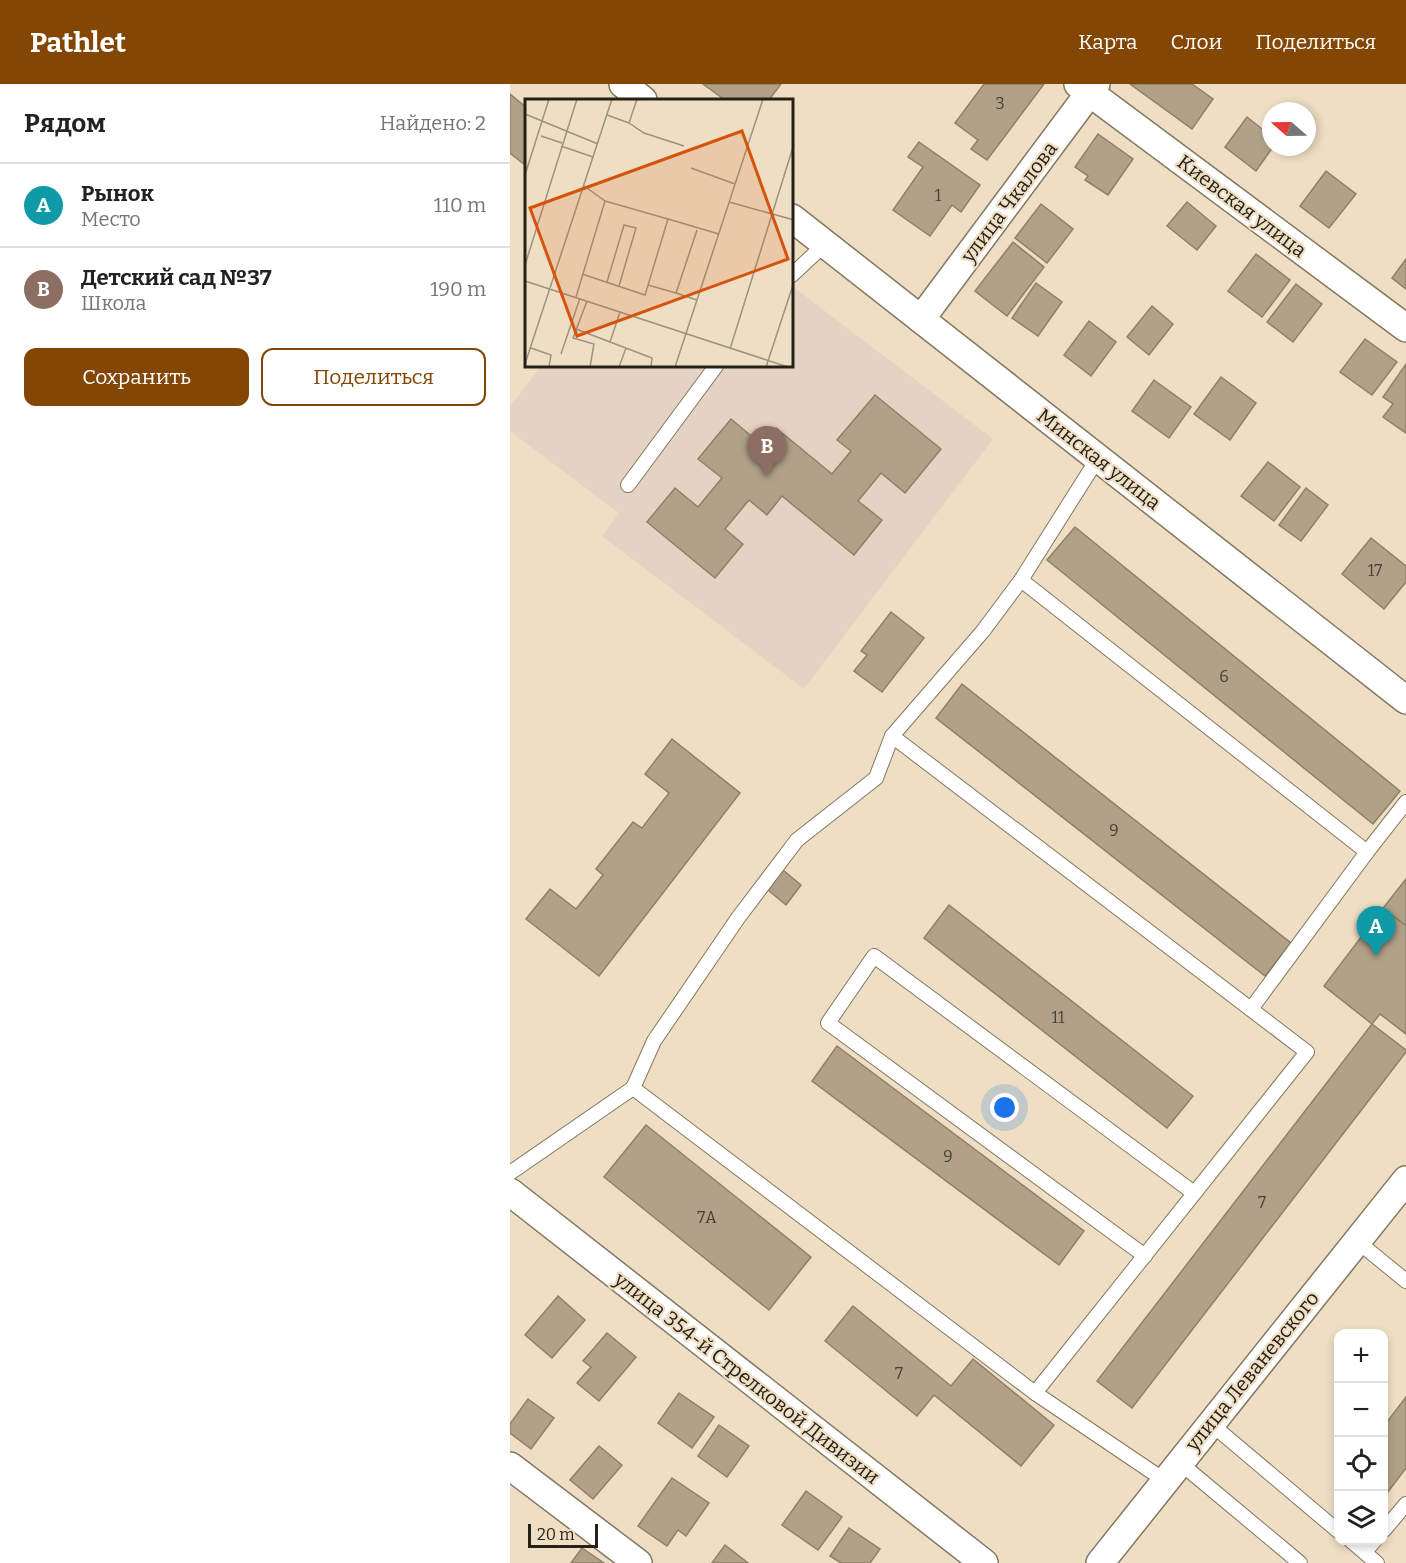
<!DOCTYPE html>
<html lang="ru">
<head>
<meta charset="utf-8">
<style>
  body { margin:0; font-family:Bitter,serif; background:#f2f2f2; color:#222 }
  .controls { position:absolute; right:18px; bottom:18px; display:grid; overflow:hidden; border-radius:12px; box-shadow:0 3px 9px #0003 }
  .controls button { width:54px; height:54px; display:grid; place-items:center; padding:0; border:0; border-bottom:2px solid #e0e0e0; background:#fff; color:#222; font:30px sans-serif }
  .compass { position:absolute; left:752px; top:18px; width:54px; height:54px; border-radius:50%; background:#fff; box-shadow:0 3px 9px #0003; rotate:290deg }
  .scale { position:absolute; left:18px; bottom:15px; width:70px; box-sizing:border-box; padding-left:6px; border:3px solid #262117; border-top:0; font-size:16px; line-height:21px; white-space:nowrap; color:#262117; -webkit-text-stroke:4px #eedec4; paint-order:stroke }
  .you { position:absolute; left:495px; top:1024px; width:21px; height:21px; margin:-15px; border:4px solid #fff; border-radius:50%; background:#1a73e8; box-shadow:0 0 0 9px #1a73e833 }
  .badge { display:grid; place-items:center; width:39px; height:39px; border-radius:50%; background:#844603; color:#fff; font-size:20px; font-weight:700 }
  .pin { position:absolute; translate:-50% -50px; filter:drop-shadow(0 2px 3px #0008) }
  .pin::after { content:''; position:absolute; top:32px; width:21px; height:18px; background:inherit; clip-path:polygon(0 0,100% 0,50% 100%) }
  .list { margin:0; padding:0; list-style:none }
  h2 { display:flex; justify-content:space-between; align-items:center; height:78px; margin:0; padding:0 24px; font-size:26px }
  h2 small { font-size:20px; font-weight:400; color:#767676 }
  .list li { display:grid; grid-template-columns:39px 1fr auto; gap:18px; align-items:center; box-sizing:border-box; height:84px; padding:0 24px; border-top:2px solid #e0e0e0 }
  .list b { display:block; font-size:22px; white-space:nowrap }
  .list p { margin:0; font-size:20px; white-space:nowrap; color:#767676 }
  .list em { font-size:20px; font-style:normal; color:#767676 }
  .actions { display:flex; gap:12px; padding:18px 24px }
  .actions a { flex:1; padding:14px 0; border:2px solid #844603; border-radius:12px; text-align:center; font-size:21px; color:#844603 }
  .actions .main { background:#844603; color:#fff }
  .icon { flex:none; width:33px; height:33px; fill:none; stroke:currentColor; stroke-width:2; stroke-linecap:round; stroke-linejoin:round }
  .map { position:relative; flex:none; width:896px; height:1479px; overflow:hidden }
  header { display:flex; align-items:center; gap:36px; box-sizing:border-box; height:84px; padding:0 30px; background:#844603; color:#fff }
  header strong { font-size:28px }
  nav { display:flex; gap:33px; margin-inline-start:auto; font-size:21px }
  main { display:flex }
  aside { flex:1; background:#fff }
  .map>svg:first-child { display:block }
</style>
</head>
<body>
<header>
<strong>Pathlet</strong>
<nav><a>Карта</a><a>Слои</a><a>Поделиться</a></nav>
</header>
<main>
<aside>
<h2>Рядом<small>Найдено: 2</small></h2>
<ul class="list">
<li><span class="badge" style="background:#0f9aa8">A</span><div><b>Рынок</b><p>Место</p></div><em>110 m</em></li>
<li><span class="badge" style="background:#8d6e63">B</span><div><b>Детский сад №37</b><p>Школа</p></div><em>190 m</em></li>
</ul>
<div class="actions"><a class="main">Сохранить</a><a>Поделиться</a></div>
</aside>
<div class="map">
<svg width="896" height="1479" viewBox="0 0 896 1479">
  <rect width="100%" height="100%" fill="#eedec4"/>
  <!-- education -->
  <polygon fill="#e4d3c2" points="282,202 483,355 294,605 92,452 109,429 0,347 0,323 31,282 282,282"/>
  <!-- building -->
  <g fill="#b0a188" stroke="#8e8068" stroke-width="1.5">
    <polygon points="193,0 271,0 259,16 215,16"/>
    <polygon points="474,0 534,0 477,76 461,65 468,56 445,39"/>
    <polygon points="620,0 682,0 703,15 682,45"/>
    <polygon points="0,10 16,23 15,81 0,69"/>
    <polygon points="737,33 761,52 761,63 763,63 746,87 715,63"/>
    <polygon points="588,50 623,75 598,111 575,96 578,92 565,83"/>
    <polygon points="409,58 470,101 451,128 442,121 420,152 383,126 413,83 398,73"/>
    <polygon points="816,87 846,110 819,144 790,122"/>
    <polygon points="677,118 706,142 687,166 657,142"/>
    <polygon points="531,120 563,145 537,179 505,154"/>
    <polygon points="503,158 534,183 497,232 465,207"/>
    <polygon points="746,170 780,196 752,233 718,207"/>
    <polygon points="896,175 896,205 882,194"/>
    <polygon points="526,199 552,218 528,252 502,234"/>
    <polygon points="786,200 812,220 783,258 757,238"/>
    <polygon points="642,222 663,240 639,271 617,253"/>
    <polygon points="579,237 606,258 581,292 554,271"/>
    <polygon points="855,255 887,278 862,311 830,288"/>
    <polygon points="896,280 896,349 873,333 883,320 873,313"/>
    <polygon points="711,293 746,319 720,356 684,330"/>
    <polygon points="644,296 681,323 659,354 622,327"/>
    <polygon points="365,311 431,365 395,409 371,389 348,417 372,436 344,471 272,412 257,431 239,416 215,445 233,460 205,494 137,438 165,404 188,423 212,394 188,375 221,335 252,361 266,344 322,390 341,367 327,356"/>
    <polygon points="758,378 790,403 764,437 731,412"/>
    <polygon points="796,404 818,421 791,457 769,441"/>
    <polygon points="565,443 890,707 863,740 537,476"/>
    <polygon points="861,454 896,482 896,498 874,525 832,490"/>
    <polygon points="381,528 414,554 372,608 344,587 357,571 351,567"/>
    <polygon points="452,600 781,859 755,892 426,634"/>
    <polygon points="162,655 230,709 89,892 16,835 40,805 66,825 93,791 86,785 123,738 132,744 159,709 135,690"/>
    <polygon points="273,786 291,801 276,821 258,806"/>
    <polygon points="896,795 896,842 873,824"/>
    <polygon points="439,821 683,1012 657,1044 414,854"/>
    <polygon points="873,824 896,842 896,950 870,930 862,940 814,902"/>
    <polygon points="862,940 896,966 896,968 622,1324 587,1297"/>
    <polygon points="327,962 574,1147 549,1181 302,997"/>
    <polygon points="136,1041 301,1173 259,1226 94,1093"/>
    <polygon points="48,1212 75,1236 42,1274 15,1251"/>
    <polygon points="343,1222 441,1302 463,1275 544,1341 511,1382 424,1311 407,1332 315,1257"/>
    <polygon points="97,1249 126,1273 89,1317 67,1299 81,1283 73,1277"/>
    <polygon points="169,1309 204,1333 182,1364 148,1339"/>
    <polygon points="896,1313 896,1384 874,1413 874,1342"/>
    <polygon points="18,1315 44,1334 21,1365 0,1349 0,1340"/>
    <polygon points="209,1341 239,1362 217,1393 188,1372"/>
    <polygon points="89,1362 112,1381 83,1415 60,1396"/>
    <polygon points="162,1394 199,1419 176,1452 168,1446 157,1462 128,1442"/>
    <polygon points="296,1407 332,1433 308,1466 272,1441"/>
    <polygon points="339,1444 370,1465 360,1479 331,1479 320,1472"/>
    <polygon points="215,1461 238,1479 202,1479"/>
    <polygon points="72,1464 94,1479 61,1479"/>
  </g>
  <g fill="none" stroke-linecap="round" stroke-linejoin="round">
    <defs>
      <g id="lane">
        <polyline points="282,191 315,160"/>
        <polyline points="118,401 206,282"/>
        <polyline points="511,496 857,768 896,718"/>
        <polyline points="741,925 857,768"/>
        <polyline points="123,1004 144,957 228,834 287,756 366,694 382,652"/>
        <polyline points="0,1089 123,1004 525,1309 654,1396"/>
        <polyline points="847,1157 896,1197"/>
        <polyline points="635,1172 318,939 364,872 684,1109"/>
        <polyline points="525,1309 797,968 382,652 473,547 511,496 588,374"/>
        <polyline points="700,1339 828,1447"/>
        <polyline points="669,1378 790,1479"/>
        <polyline points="874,1446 896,1420"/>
        <polyline points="840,1456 867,1479"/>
        <polyline points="855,1468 865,1456"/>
      </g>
      <g id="street">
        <polyline points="113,0 133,16"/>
        <polyline points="568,0 896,244"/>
        <polyline points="282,134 896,616"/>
        <polyline points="411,235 586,0"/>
        <polyline points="0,1108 474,1479"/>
        <polyline points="0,1382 128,1479"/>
        <polyline points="590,1479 896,1096"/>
      </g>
    </defs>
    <!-- lane casing -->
    <use href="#lane" stroke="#84775f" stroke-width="16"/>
    <!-- street casing -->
    <use href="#street" stroke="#84775f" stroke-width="30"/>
    <!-- lane -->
    <use href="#lane" stroke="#fff" stroke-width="14"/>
    <!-- street -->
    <use href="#street" stroke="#fff" stroke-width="27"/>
  </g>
  <g text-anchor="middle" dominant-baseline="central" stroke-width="4.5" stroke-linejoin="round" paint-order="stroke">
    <!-- number labels -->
    <g font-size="16" fill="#484133">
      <text x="490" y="19">3</text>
      <text x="428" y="111">1</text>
      <text x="865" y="486">17</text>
      <text x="714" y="592">6</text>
      <text x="604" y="746">9</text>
      <text x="548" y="933">11</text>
      <text x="438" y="1072">9</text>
      <text x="752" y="1118">7</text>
      <text x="197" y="1133">7А</text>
      <text x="389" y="1289">7</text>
    </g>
    <!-- street labels -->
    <g font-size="20" fill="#262117" stroke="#eedec4">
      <text transform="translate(499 118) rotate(-53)">улица Чкалова</text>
      <text transform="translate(732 122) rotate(37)">Киевская улица</text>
      <text transform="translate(589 375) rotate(38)">Минская улица</text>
      <text transform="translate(742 1287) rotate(-51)">улица Леваневского</text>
      <text transform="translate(237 1294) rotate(38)">улица 354-й Стрелковой Дивизии</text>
    </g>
  </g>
  <!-- overview -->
  <g transform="translate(15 15)">
    <rect width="268" height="268" fill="#eedec4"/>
    <path fill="none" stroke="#9e927f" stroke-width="1.5" d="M0,15L73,45M82,16L104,24L112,0M104,24L119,34L159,47M16,37L37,44M36,47L68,58M166,69L210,85M0,76L24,0M80,102L143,120M204,103L269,121M172,131L151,194L172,201M0,166L52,0M57,175L120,196L143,120L194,135M0,182L263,268M82,183L99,126L111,129L94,187M123,186L151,194M51,198L80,102L59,87M62,202L48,239L69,245L65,268M51,230L127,259L126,268M85,243L95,213M6,249L26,256L24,268M205,250L269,45M36,255L55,199M0,265L87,0M94,268L101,249M150,268L238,0M241,268L269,183"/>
    <path fill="#d5530d" fill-opacity="0.15" stroke="#d5530d" stroke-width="3" d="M217,32L263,160L52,237L5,109Z"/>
    <rect width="268" height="268" fill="none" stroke="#262117" stroke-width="3"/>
  </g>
</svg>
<div class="controls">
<button>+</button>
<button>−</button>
<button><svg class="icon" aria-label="locate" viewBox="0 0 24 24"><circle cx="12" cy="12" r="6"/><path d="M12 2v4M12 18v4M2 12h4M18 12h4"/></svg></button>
<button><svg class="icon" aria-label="layers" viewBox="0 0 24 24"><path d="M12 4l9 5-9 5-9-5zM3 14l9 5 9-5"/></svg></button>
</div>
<svg class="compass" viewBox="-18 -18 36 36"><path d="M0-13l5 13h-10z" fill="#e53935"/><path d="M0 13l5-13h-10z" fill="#767676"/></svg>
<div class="scale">20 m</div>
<div class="you"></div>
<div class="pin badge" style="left:866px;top:872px;background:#0f9aa8">A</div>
<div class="pin badge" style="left:257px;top:392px;background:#8d6e63">B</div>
</div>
</main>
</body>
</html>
